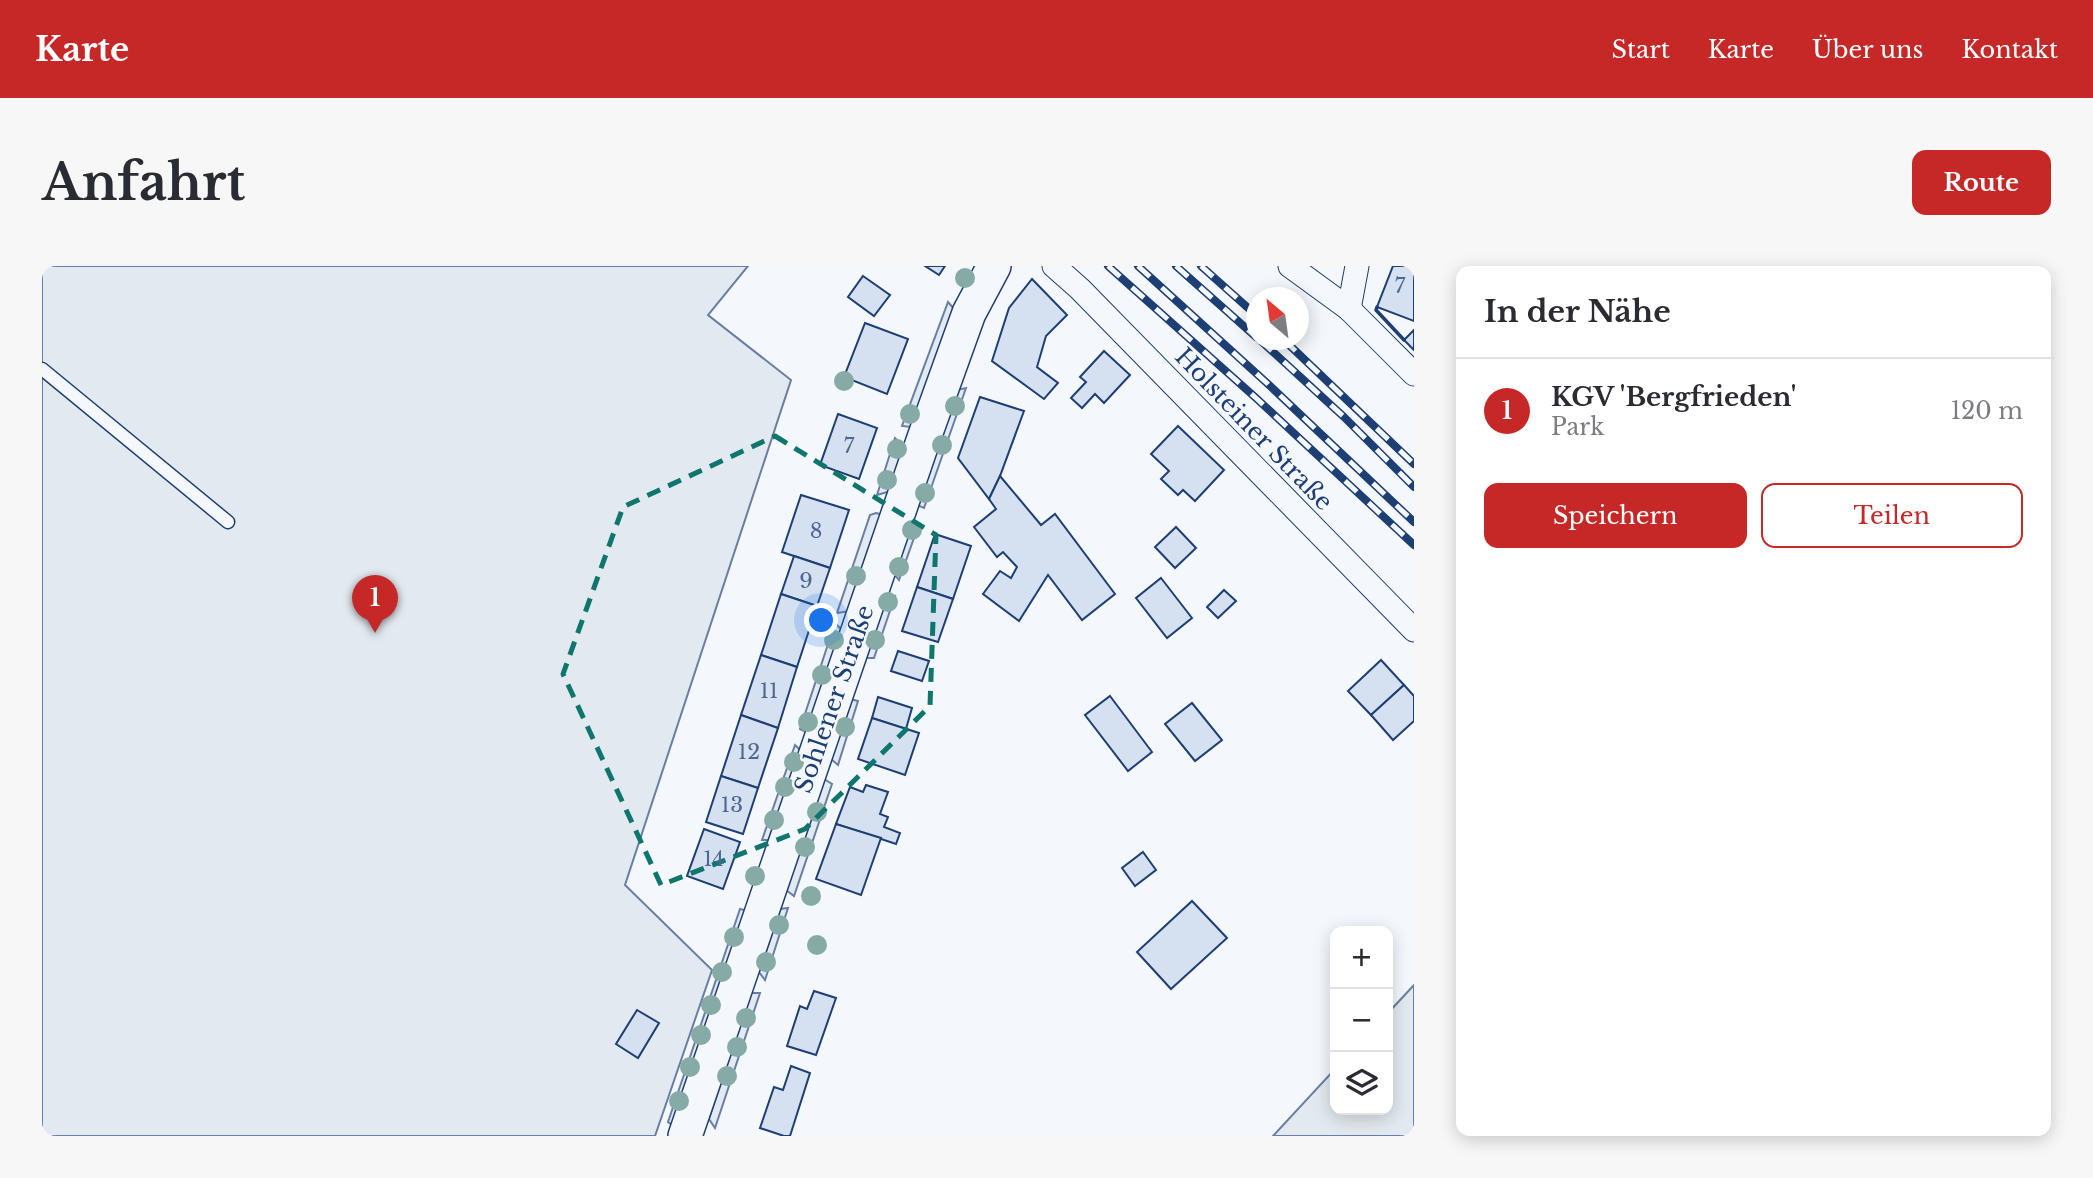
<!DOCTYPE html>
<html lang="de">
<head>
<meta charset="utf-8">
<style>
  body { margin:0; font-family:"Libre Baskerville",serif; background:#f7f7f7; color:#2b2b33 }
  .controls { position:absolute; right:21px; bottom:21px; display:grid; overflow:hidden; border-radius:14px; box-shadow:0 4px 18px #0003 }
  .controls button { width:63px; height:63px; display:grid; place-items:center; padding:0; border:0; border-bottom:2px solid #e1e1e2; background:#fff; color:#2b2b33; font:35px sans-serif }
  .compass { position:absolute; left:1204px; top:21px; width:63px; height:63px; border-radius:50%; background:#fff; box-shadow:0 4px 18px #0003; rotate:331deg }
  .you { position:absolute; left:780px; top:355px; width:24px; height:24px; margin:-18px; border:5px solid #fff; border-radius:50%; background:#1a73e8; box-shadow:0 0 0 10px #1a73e833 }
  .badge { display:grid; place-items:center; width:46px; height:46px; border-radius:50%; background:#c62828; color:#fff; font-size:23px; font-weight:700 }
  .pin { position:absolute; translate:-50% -58px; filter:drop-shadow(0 2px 4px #0008) }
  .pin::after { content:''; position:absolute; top:37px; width:24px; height:21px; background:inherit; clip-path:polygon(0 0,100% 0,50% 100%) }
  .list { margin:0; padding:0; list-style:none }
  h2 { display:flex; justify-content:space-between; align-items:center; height:91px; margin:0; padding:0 28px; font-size:30px }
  h2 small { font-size:23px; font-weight:400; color:#7c7c81 }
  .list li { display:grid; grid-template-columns:46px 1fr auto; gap:21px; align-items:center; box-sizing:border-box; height:105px; padding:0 28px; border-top:2px solid #e1e1e2 }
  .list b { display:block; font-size:26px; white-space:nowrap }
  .list p { margin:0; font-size:23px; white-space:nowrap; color:#7c7c81 }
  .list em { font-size:23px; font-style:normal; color:#7c7c81 }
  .actions { display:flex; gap:14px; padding:21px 28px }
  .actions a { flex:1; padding:16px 0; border:2px solid #c62828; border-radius:14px; text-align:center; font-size:24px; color:#c62828 }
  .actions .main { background:#c62828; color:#fff }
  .icon { flex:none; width:38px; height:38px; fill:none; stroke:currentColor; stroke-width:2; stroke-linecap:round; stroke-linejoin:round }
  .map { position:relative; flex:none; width:1372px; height:870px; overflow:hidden; border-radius:14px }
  header { display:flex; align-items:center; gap:42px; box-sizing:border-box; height:98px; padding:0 35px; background:#c62828; color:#fff }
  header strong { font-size:33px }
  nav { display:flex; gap:38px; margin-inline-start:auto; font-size:24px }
  .intro { display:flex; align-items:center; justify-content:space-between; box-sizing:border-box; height:168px; padding:0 42px }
  h1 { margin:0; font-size:49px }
  .button { padding:18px 32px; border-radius:14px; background:#c62828; color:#fff; font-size:24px; font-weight:700 }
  main { display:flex; gap:42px; padding:0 42px }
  aside { flex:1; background:#fff; border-radius:14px; box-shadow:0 4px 18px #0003 }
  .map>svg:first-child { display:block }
</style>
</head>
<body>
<header>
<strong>Karte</strong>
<nav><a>Start</a><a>Karte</a><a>Über uns</a><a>Kontakt</a></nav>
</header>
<div class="intro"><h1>Anfahrt</h1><a class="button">Route</a></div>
<main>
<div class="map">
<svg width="1372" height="870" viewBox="0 0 1372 870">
  <rect width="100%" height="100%" fill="#f4f7fb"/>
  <!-- green -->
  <g fill="#e3e9f0" stroke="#687fa3" stroke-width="2">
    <polygon points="0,0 706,0 666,49 749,114 583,619 670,704 613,870 0,870"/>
    <polygon points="906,36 913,44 869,161 860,160"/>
    <polygon points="924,122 882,242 875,239 914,124"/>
    <polygon points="853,172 863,181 849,225 835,229"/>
    <polygon points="834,247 841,249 808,345 795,347 828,249"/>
    <polygon points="877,258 857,314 852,308 868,260"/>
    <polygon points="853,330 832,392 823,392 844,331"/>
    <polygon points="793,357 800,364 766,467 758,463"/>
    <polygon points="808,433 816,435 796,499 789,493"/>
    <polygon points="753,479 760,486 730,574 720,574"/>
    <polygon points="782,513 790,518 752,630 744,624"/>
    <polygon points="746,642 723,714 717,706 738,643"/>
    <polygon points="698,643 706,645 633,861 626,856"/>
    <polygon points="1372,719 1372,870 1231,870 1293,803 1293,844 1346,844 1346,747"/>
    <polygon points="709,727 718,727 673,862 667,853"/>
  </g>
  <!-- building -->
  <g fill="#d5e0f0" stroke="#1d3f73" stroke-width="2">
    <polygon points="883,0 903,0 897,9"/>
    <polygon points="1351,0 1372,0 1372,55 1335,41"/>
    <polygon points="821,10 848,29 832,50 806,31"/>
    <polygon points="990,13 1025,49 1004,70 995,101 1016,117 1002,133 950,95 967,42"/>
    <polygon points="823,57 866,73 845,128 802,111"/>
    <polygon points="1372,64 1372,84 1362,74"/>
    <polygon points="1062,85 1088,109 1062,137 1053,128 1040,142 1029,132 1044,116 1038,111"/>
    <polygon points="938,131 982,145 958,210 947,233 916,192"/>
    <polygon points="796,148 835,162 817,213 778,199"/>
    <polygon points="1136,160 1182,204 1153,235 1141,224 1136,229 1119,213 1127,205 1109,188"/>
    <polygon points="958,210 999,259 1013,248 1073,328 1040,354 1006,309 977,355 941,328 958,305 969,312 975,301 961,286 955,291 932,261 954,243 947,233"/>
    <polygon points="759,229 807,244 788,302 740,286"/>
    <polygon points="1134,261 1154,282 1133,302 1113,281"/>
    <polygon points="893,268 929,280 911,333 875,321"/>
    <polygon points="752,290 788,302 775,340 739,328"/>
    <polygon points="1119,312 1150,352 1125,372 1094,332"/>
    <polygon points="875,321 911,333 896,376 860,365"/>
    <polygon points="1182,324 1194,335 1176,352 1165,341"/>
    <polygon points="739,328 775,340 755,401 719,389"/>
    <polygon points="856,385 887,395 880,415 849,405"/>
    <polygon points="719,389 755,401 736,462 699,449"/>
    <polygon points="1339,394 1362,419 1329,449 1306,425"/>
    <polygon points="1362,419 1372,430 1372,455 1351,474 1329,449"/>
    <polygon points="1068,430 1110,486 1086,505 1043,449"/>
    <polygon points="836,431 870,442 864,463 830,452"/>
    <polygon points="1150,437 1180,474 1153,495 1123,458"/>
    <polygon points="699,449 736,462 716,522 679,510"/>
    <polygon points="830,452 877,467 863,509 816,493"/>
    <polygon points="679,510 716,522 701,568 664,556"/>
    <polygon points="824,519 846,526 838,548 846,551 842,561 858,567 854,578 794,558 808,521 821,526"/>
    <polygon points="794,558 839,572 819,629 774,613"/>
    <polygon points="662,563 698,576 681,623 645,610"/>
    <polygon points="1101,586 1114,604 1093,620 1080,602"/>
    <polygon points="1150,635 1185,672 1129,723 1095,686"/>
    <polygon points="772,725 794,732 774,789 745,780 758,740 765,743"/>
    <polygon points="595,744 617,757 596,792 574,778"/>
    <polygon points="749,800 768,807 748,870 742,870 718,862 732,821 741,824"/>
  </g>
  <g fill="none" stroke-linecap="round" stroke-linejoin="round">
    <defs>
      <polyline id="lane" points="0,103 186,256"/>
      <g id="street">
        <polyline points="1012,0 1038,23 1372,364"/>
        <polyline points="1248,0 1307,43 1372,108"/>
        <polyline points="1307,43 1315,0"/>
      </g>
      <polyline id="secondary" points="643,870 882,172 927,47 952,0"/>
    </defs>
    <!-- lane casing -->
    <use href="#lane" stroke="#1d3f73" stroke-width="15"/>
    <!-- street casing -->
    <use href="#street" stroke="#1d3f73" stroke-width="25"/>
    <!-- secondary casing -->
    <use href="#secondary" stroke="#1d3f73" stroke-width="36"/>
    <!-- lane -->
    <use href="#lane" stroke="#f4f7fb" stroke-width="12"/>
    <!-- street -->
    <use href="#street" stroke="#f4f7fb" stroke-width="23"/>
    <!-- secondary -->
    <use href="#secondary" stroke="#f4f7fb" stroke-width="33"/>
    <defs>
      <g id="rail">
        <polyline points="1066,0 1214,132 1372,279"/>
        <polyline points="1096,0 1226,118 1372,256"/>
        <polyline points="1134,0 1214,71"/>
        <polyline points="1159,0 1214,49"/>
        <polyline points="1218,74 1302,151 1372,221"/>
        <polyline points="1242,74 1372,198"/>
      </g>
    </defs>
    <!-- rail casing -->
    <use href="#rail" stroke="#1d3f73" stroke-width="8"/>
    <!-- rail -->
    <use href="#rail" stroke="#f4f7fb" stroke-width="5" stroke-dasharray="16" stroke-linecap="butt"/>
    <!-- wall -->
    <polyline stroke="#1d3f73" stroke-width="3.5" points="1335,41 1334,44 1362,74"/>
  </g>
  <!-- trees -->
  <g fill="#86aba6">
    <circle cx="923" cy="12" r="10"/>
    <circle cx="802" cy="115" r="10"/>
    <circle cx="913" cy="140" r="10"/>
    <circle cx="868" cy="148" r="10"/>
    <circle cx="900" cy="179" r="10"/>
    <circle cx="855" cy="183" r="10"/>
    <circle cx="845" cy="214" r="10"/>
    <circle cx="883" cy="227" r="10"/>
    <circle cx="870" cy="264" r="10"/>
    <circle cx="857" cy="301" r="10"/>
    <circle cx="814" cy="310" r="10"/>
    <circle cx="846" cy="336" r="10"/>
    <circle cx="792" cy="374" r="10"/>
    <circle cx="833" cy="374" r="10"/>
    <circle cx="780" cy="409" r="10"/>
    <circle cx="766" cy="456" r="10"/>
    <circle cx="803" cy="461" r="10"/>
    <circle cx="752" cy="496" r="10"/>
    <circle cx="743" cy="521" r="10"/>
    <circle cx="775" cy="546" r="10"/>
    <circle cx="732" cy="554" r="10"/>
    <circle cx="763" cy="581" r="10"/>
    <circle cx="713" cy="610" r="10"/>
    <circle cx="769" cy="630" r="10"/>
    <circle cx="737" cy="659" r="10"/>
    <circle cx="692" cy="671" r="10"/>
    <circle cx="775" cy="679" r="10"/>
    <circle cx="724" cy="696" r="10"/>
    <circle cx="680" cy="706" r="10"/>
    <circle cx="669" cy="739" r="10"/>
    <circle cx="704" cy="752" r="10"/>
    <circle cx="659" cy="769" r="10"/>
    <circle cx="695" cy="781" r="10"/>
    <circle cx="648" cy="801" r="10"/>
    <circle cx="685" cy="810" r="10"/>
    <circle cx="637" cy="835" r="10"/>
  </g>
  <!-- marked area -->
  <path fill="none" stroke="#0f766e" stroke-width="5" stroke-dasharray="14 9" stroke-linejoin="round" d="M733,170L894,269L888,440L763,563L619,619L521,408L581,241Z"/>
  <g text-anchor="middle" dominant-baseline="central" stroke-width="5" stroke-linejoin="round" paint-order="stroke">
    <!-- number labels -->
    <g font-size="21" fill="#4b6792">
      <text x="1358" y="20">7</text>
      <text x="807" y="180">7</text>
      <text x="774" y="265">8</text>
      <text x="764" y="315">9</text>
      <text x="727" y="425">11</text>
      <text x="707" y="486">12</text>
      <text x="690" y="539">13</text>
      <text x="672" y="593">14</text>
    </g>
    <!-- street labels -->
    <g font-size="24" fill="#1d3f73" stroke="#f4f7fb">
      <text transform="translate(1212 163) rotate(46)">Holsteiner Straße</text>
      <text transform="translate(792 433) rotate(-71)">Sohlener Straße</text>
    </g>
  </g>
</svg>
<div class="controls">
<button>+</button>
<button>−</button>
<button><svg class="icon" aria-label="layers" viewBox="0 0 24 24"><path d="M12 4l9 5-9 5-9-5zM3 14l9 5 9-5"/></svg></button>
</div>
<svg class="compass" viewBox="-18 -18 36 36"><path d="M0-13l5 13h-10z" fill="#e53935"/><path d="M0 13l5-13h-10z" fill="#7c7c81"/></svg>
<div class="you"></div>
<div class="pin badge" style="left:333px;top:367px">1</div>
</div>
<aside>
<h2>In der Nähe<small></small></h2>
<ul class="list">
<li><span class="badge">1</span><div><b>KGV 'Bergfrieden'</b><p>Park</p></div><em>120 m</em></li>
</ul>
<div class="actions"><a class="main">Speichern</a><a>Teilen</a></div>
</aside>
</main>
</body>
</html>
